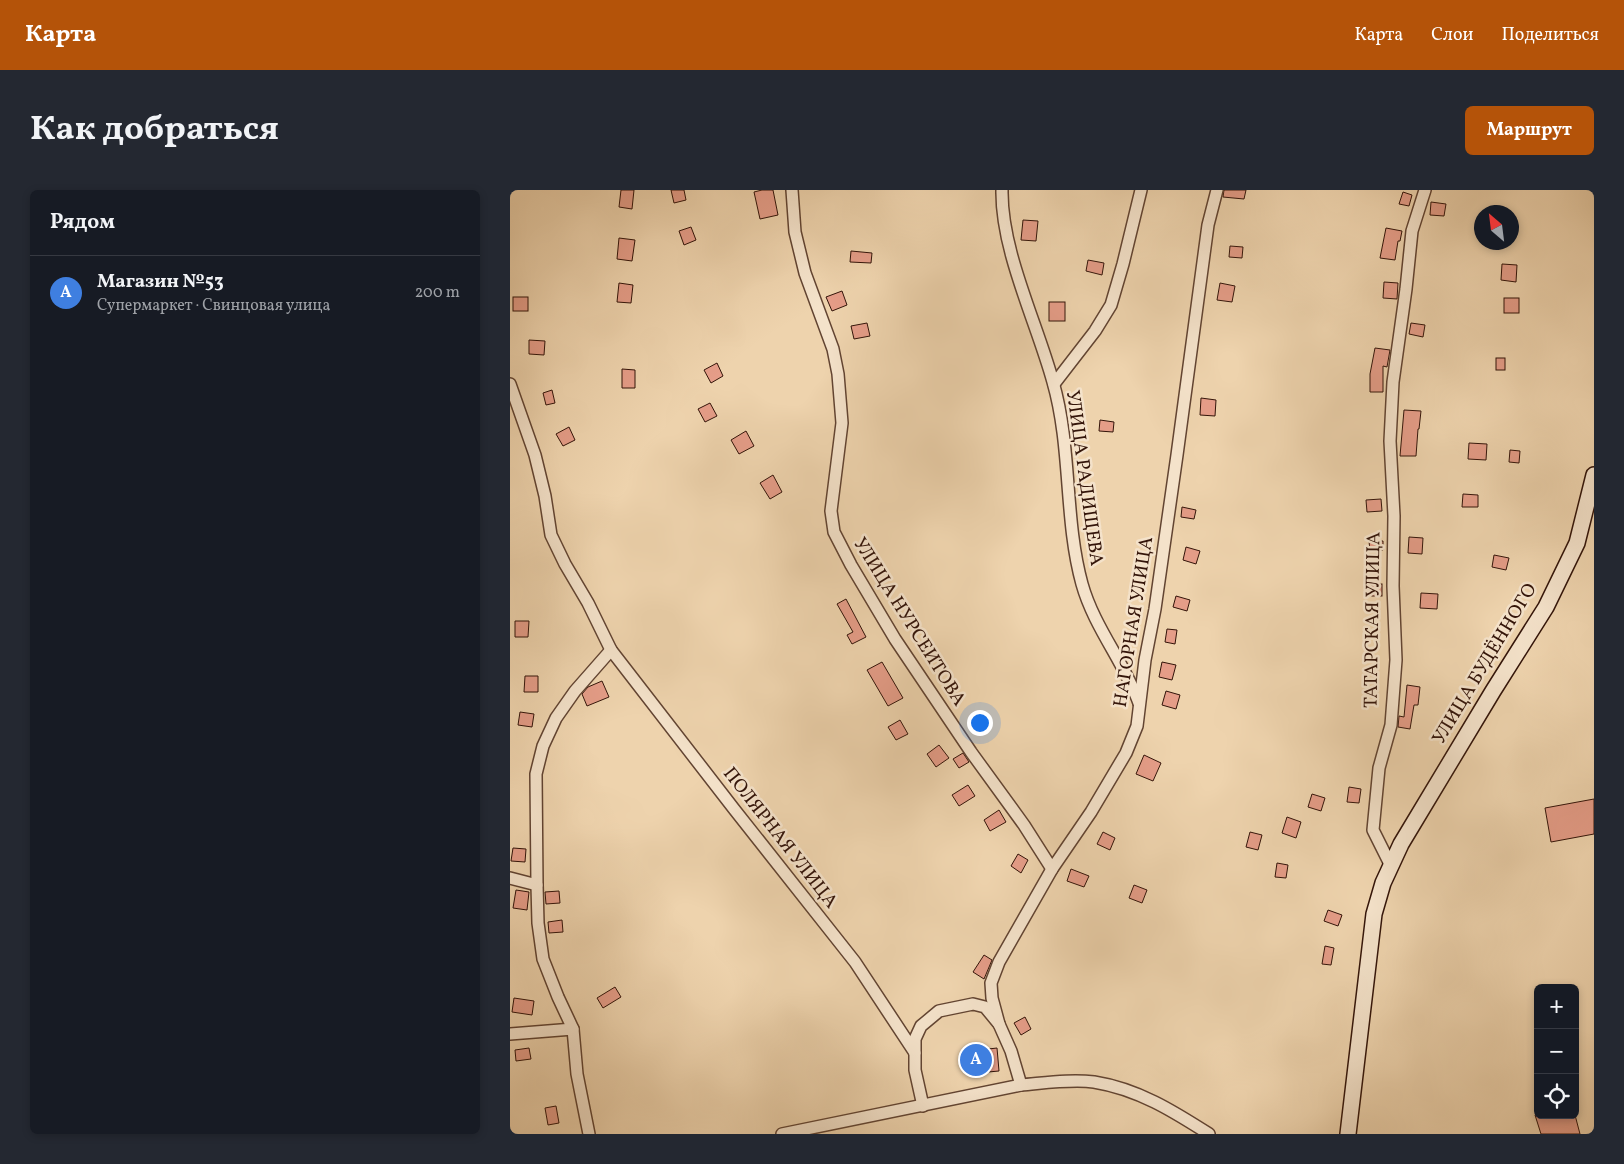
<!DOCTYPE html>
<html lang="ru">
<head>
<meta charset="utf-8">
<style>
  body { margin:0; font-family:Vollkorn,serif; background:#242831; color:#f1f3f6 }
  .controls { position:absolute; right:15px; bottom:15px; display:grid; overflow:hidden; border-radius:8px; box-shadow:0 2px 8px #0003 }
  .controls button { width:45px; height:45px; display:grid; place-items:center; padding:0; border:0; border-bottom:1px solid #363941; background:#171b24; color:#f1f3f6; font:25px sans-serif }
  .compass { position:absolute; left:964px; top:15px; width:45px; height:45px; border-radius:50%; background:#171b24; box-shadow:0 2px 8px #0003; rotate:332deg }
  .you { position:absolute; left:469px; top:532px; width:18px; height:18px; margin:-12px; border:4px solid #fff; border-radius:50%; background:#1a73e8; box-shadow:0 0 0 8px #1a73e833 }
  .badge { display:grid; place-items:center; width:32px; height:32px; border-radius:50%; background:#b45309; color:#fff; font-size:16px; font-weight:700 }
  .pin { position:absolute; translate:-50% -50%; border:2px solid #fff; box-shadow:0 1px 5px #0006 }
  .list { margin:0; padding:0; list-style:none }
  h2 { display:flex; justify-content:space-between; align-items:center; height:65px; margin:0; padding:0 20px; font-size:21px }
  h2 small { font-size:16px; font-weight:400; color:#9ea1a6 }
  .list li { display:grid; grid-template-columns:32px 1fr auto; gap:15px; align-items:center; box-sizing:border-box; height:75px; padding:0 20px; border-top:1px solid #363941 }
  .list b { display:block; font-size:19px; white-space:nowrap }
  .list p { margin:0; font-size:16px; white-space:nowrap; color:#9ea1a6 }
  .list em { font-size:16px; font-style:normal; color:#9ea1a6 }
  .icon { flex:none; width:28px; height:28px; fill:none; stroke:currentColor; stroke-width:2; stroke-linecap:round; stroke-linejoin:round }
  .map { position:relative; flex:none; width:1084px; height:944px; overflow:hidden; border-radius:8px }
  header { display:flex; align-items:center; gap:30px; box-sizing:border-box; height:70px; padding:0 25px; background:#b45309; color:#fff }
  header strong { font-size:24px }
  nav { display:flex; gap:28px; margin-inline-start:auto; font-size:18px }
  .intro { display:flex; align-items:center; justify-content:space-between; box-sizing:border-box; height:120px; padding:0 30px }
  h1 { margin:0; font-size:35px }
  .button { padding:12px 22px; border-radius:8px; background:#b45309; color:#fff; font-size:18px; font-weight:700 }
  main { display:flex; gap:30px; padding:0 30px }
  aside { flex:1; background:#171b24; border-radius:8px; box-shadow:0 2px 8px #0003 }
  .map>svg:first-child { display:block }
</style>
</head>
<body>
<header>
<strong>Карта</strong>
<nav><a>Карта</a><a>Слои</a><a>Поделиться</a></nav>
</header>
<div class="intro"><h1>Как добраться</h1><a class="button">Маршрут</a></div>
<main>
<aside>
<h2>Рядом<small></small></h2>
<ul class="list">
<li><span class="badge" style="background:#3f7fe0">A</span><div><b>Магазин №53</b><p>Супермаркет · Свинцовая улица</p></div><em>200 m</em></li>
</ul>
</aside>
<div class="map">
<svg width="1084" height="944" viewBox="0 0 1084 944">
  <rect width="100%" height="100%" fill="#eed3ad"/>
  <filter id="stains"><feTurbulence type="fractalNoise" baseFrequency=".004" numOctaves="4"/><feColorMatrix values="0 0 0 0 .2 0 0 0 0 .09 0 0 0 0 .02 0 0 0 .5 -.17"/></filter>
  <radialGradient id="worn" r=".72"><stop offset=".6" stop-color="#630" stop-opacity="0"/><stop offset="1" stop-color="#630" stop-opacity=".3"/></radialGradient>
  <!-- building -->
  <g fill="#e59d88" stroke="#331409">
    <polygon points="111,0 124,0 122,19 109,17"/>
    <polygon points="161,0 174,0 176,10 164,13"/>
    <polygon points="252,0 263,0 268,25 250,29 244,2"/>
    <polygon points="714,0 736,0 734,9 713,7"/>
    <polygon points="893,2 902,5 899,16 889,14"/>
    <polygon points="921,12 936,14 934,26 920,25"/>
    <polygon points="513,30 528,31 526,51 511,50"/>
    <polygon points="181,37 186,50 174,55 169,41"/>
    <polygon points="876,38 892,41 890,51 888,51 885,70 870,68"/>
    <polygon points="109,48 125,50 122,71 107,69"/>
    <polygon points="720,56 733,57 732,68 719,67"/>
    <polygon points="341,61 362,63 361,73 340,72"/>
    <polygon points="578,70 594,73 592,85 576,81"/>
    <polygon points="992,74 1007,75 1006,92 991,90"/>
    <polygon points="874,92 888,93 887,109 873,108"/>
    <polygon points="109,93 123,95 121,113 107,112"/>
    <polygon points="710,93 725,96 722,112 707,110"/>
    <polygon points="332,101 337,115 322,121 316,107"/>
    <rect x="3" y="107" width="15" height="14"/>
    <rect x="994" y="108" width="15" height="15"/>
    <rect x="539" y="112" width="16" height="19"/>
    <polygon points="357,133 360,146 344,149 341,136"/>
    <polygon points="901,133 915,135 913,147 899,144"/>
    <polygon points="19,150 35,151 34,165 19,164"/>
    <polygon points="865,158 880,160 877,177 873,176 873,202 860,202 860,184"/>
    <rect x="986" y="168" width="9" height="12"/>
    <polygon points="207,173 213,186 201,193 194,180"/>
    <polygon points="112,179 125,180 125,198 112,198"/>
    <polygon points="42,200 45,213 36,215 33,203"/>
    <polygon points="691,208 706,210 705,226 690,225"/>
    <polygon points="200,213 207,226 195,232 188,219"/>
    <polygon points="894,220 911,221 909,239 908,239 906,266 890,266"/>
    <polygon points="590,230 604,232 603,242 589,241"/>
    <polygon points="59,237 65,250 53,256 46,244"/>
    <polygon points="236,241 244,256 229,264 221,250"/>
    <polygon points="959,253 977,254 976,270 958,269"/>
    <polygon points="1000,260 1010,261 1009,273 999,272"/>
    <polygon points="263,285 272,302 260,309 250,293"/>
    <polygon points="953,304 968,305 968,317 952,317"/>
    <polygon points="871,309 872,321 857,322 856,310"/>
    <polygon points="672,317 686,320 684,329 671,327"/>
    <polygon points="899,347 913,348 912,364 898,363"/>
    <polygon points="859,351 873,351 873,360 860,361"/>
    <polygon points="676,357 690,361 686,374 673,370"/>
    <polygon points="984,365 999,368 996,380 982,377"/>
    <rect x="862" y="394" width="10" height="12"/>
    <polygon points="911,403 928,404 927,419 910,418"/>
    <polygon points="666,406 680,410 677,421 663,417"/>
    <polygon points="336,409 356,447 342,454 337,445 343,442 327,414"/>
    <polygon points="5,431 19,431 18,447 5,447"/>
    <polygon points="657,439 667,440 665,454 655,452"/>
    <polygon points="372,472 393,508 378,516 357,480"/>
    <polygon points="652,472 666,475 662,490 649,487"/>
    <polygon points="15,486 28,486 28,502 14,502"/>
    <polygon points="92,491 99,507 77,516 72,504 78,497"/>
    <polygon points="897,495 910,497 908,515 904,515 900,539 888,537 889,526 894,527"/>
    <polygon points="656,501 670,505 666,519 652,515"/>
    <polygon points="10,522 24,524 22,537 8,535"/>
    <polygon points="390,530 398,544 386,550 378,537"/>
    <polygon points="429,555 439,568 426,577 417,564"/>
    <polygon points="453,563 459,572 449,578 443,569"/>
    <polygon points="634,565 651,573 643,591 626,584"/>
    <polygon points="458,595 465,606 449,616 442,605"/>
    <polygon points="839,597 851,599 849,613 837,612"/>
    <polygon points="802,604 815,608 811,621 798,617"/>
    <polygon points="1084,609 1084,644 1041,652 1035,618"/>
    <polygon points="489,620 496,632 480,641 474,630"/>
    <polygon points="777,627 791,632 786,648 772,643"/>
    <polygon points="593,642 605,648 600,660 587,654"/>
    <polygon points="740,642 752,645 748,660 736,657"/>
    <polygon points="3,658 16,659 15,672 1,671"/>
    <polygon points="508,664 518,670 511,683 501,676"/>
    <polygon points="767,673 778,675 776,688 765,687"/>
    <polygon points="561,679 579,686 574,697 557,691"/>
    <polygon points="624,695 637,700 632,713 619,708"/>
    <polygon points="6,700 19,702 17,720 3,718"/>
    <polygon points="49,701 50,713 36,714 35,702"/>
    <polygon points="818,720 832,725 828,736 814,731"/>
    <polygon points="52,730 53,742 39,743 38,732"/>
    <polygon points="815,756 824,758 821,775 812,774"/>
    <polygon points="474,765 482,770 474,789 463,782"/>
    <polygon points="105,797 111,807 93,818 87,808"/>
    <polygon points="4,808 24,811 22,825 2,822"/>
    <polygon points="515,827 521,839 511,845 504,833"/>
    <polygon points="19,858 21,869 6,871 5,860"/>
    <polygon points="487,858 489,881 456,884 453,862"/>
    <polygon points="46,916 49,933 38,935 35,918"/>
    <polygon points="1025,925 1065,925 1070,944 1031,944"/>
  </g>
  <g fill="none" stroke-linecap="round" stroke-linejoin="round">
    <defs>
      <g id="street">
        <polyline points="282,0 285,42 295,83 323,159 328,184 332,233 321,321 324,342 341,375 385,449 461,562 514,635 542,679"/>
        <path d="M492,0C491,61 527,133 543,192C562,258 554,329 572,394C584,437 614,472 629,513"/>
        <polyline points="0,194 25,265 35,306 41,345 55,374 78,413 101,460 224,619 345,772 405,863"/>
        <polyline points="544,194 585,141 601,115 613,74 631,0"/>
        <polyline points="881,676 863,640 869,578 881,535 886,470 883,396 884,326 880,251 883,192 896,99 902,41 915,0"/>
        <polyline points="0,688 27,695"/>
        <polyline points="489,834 482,808 481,793 489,772 542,679 581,622 616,563 627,536 635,470 645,419 667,265 698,35 707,0"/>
        <polyline points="0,844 63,839"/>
        <polyline points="413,916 405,880 405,849 411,836 429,821 463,814 475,817 489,834 501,861 511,895"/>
        <polyline points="79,944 67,884 63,839 48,807 33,769 28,733 27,695 26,584 33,556 46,528 65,501 101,460"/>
        <path d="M272,944L511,895C535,893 561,889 584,892C628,899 663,921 699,944"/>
      </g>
      <polyline id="secondary" points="838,944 864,724 873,693 891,654 983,501 1036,417 1067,353 1084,285"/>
    </defs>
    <!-- street casing -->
    <use href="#street" stroke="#624432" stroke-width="14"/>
    <!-- secondary casing -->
    <use href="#secondary" stroke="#331409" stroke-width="18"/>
    <!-- street -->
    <use href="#street" stroke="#f4e2ca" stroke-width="11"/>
    <!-- secondary -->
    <use href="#secondary" stroke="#f4e2ca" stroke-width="15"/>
  </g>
  <g text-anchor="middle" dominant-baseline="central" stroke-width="5" stroke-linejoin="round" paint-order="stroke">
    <!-- street labels -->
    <g font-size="19" fill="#331409" stroke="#f4e2ca">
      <text transform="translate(574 288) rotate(82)">УЛИЦА РАДИЩЕВА</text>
      <text transform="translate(863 430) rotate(-89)">ТАТАРСКАЯ УЛИЦА</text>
      <text transform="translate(399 432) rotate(58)">УЛИЦА НУРСЕИТОВА</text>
      <text transform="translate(624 432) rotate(-81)">НАГОРНАЯ УЛИЦА</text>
      <text transform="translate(975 474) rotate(-59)">УЛИЦА БУДЁННОГО</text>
      <text transform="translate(270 648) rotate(52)">ПОЛЯРНАЯ УЛИЦА</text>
    </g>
  </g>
  <rect width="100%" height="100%" filter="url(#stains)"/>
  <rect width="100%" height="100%" fill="url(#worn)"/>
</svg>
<div class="controls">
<button>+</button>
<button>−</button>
<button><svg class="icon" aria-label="locate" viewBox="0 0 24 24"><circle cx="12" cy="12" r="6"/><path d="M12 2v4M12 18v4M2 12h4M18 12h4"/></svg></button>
</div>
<svg class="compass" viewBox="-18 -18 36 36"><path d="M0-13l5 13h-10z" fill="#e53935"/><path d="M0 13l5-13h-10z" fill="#9ea1a6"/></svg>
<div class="you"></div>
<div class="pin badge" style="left:466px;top:870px;background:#3f7fe0">A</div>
</div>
</main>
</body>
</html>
